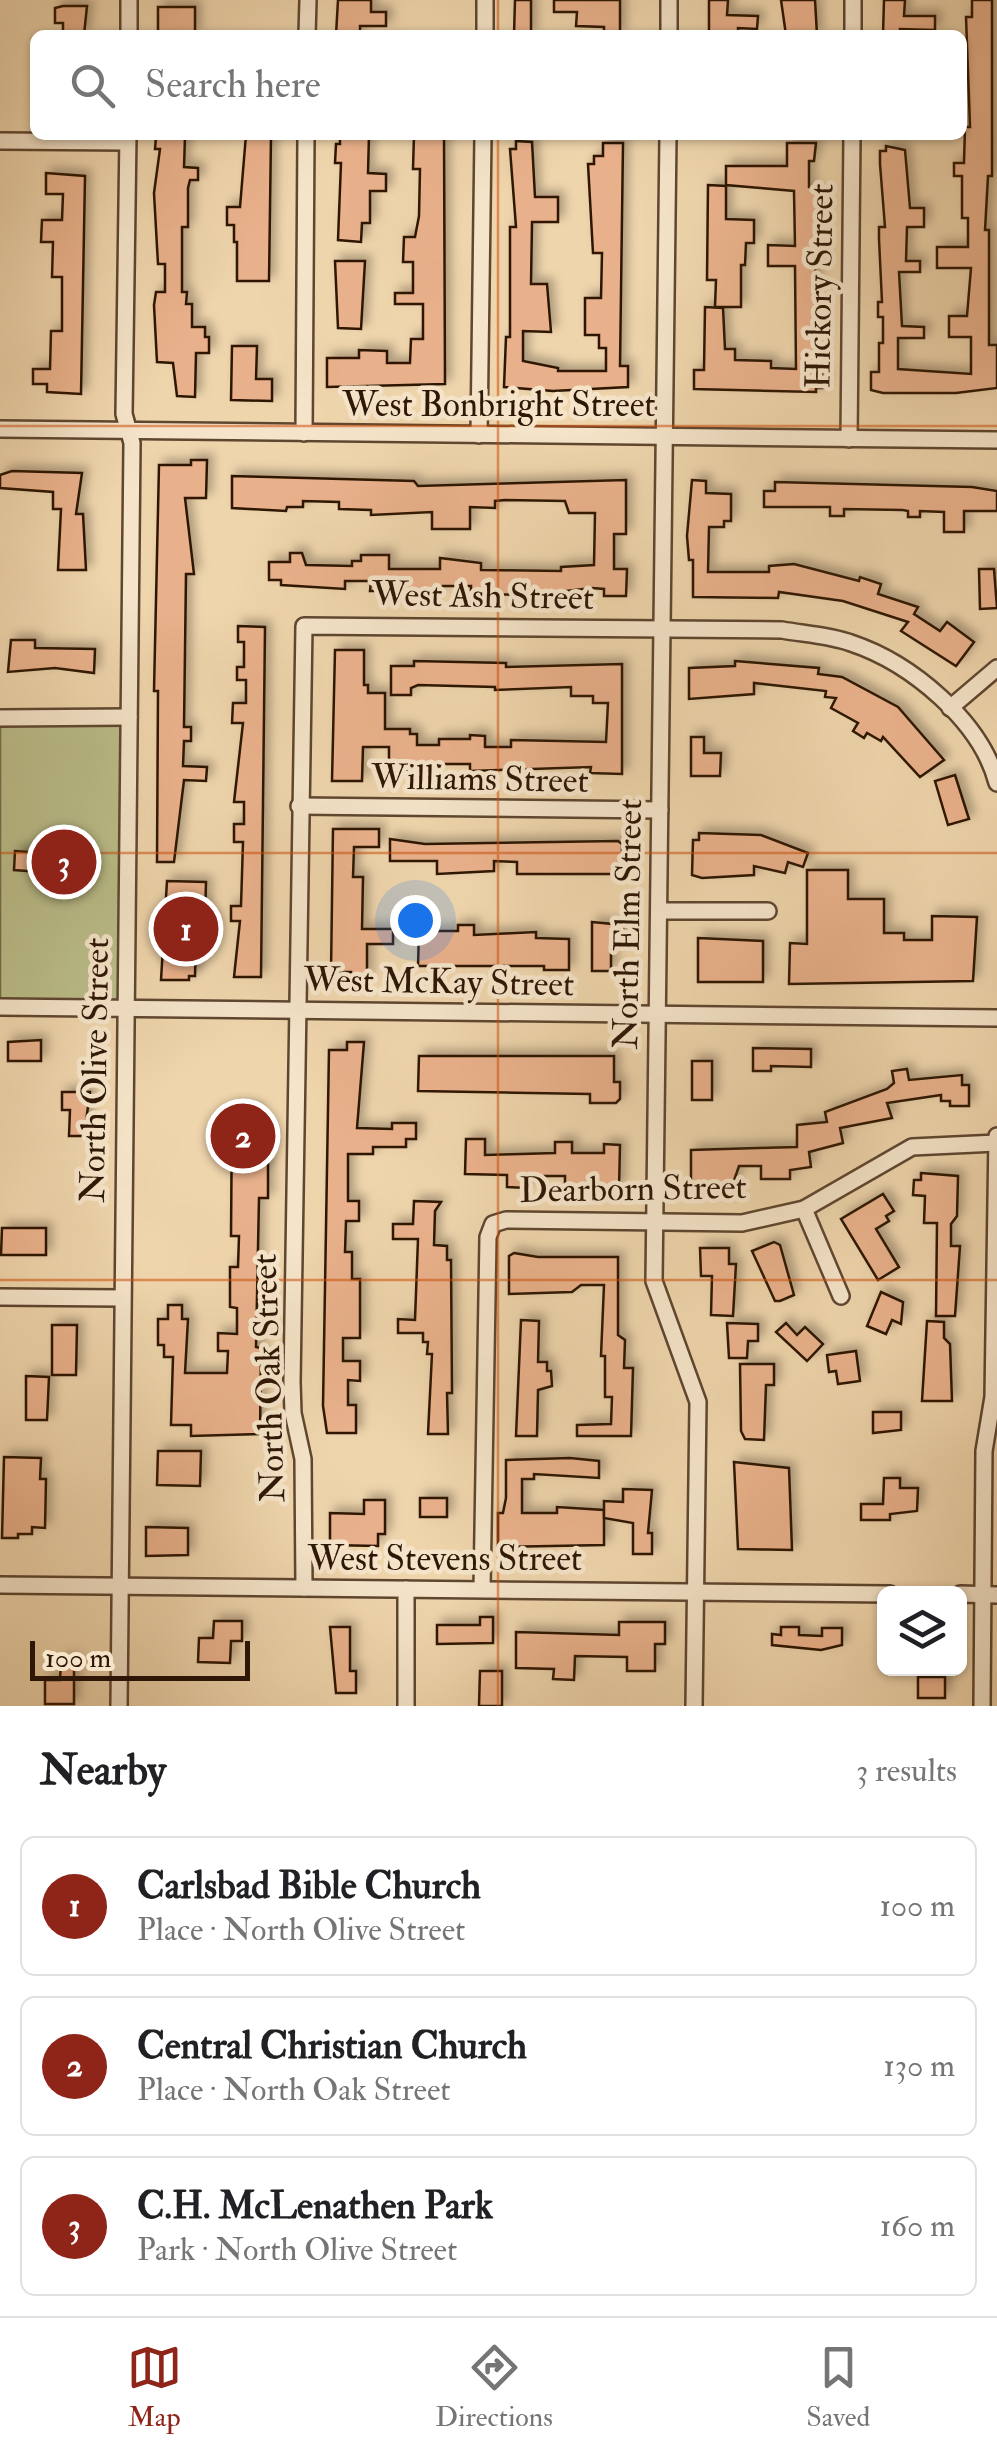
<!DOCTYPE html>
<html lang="en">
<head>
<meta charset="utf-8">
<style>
  body { margin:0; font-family:"IM FELL Double Pica",serif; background:#f6f6f6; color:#202124 }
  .controls { position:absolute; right:30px; bottom:30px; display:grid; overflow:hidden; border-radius:15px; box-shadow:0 2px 8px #0004 }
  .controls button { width:90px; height:90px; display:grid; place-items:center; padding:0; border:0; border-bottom:2px solid #e0e0e0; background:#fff; color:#202124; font:50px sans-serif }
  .scale { position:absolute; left:30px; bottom:25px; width:220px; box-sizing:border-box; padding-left:10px; border:5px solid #2e1706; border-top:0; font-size:28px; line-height:35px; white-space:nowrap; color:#2e1706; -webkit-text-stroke:8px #f5e4c9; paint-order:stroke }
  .you { position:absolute; left:415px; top:920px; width:35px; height:35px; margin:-25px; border:8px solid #fff; border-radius:50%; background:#1a73e8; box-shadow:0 0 0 15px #1a73e833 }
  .badge { display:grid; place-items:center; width:65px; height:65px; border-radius:50%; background:#8f2418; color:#fff; font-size:32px; font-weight:700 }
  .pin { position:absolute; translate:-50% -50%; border:5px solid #fff; box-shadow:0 2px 10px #0006 }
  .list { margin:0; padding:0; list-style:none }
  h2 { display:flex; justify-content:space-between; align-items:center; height:130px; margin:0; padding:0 40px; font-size:42px }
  h2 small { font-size:32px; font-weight:400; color:#757577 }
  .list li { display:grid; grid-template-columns:65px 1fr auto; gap:30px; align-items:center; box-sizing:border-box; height:140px; margin:0 20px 20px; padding:0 20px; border:2px solid #e0e0e0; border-radius:15px }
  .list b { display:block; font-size:38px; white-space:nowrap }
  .list p { margin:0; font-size:32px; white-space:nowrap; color:#757577 }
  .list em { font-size:32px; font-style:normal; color:#757577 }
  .icon { flex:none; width:55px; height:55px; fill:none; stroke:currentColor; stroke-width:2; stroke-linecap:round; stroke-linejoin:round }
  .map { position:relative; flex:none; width:997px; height:1706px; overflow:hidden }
  .search { position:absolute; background:#fff; box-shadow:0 2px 8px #0004; left:30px; right:30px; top:30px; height:110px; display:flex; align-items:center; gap:25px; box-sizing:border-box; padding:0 35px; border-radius:15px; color:#757577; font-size:38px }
  .sheet { height:610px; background:#fff }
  nav { display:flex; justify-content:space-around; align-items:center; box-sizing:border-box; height:140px; border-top:2px solid #e0e0e0; background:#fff; font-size:28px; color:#757577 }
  nav a { display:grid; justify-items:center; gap:5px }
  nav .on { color:#8f2418 }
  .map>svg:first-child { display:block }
</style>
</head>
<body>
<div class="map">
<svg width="997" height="1706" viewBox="0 0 997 1706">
  <defs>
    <filter id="shadow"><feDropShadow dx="5.5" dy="-5.5" stdDeviation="5" flood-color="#0004"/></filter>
  </defs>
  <rect width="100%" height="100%" fill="#efd5ac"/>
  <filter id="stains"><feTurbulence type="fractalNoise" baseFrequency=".002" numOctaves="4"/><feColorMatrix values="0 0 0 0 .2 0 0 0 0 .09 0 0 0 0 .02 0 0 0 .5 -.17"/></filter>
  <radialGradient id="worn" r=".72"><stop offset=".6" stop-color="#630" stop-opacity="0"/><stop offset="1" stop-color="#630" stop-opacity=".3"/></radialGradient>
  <!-- green -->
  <polygon fill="#babd89" stroke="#746a48" stroke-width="2.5" points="129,717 126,1008 0,1007 0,718"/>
  <!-- building -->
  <g fill="#e9b18b" stroke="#2e1706" stroke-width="2.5" filter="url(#shadow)">
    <polygon points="338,0 371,0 371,12 386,12 386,26 360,26 360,35 336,35"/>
    <polygon points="515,0 531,0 531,35 514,35"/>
    <polygon points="554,0 620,0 620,35 604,35 604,27 576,26 577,12 554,12"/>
    <polygon points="709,0 728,0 727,15 758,16 757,29 738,28 738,35 709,35"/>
    <polygon points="781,0 815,0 817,35 786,35"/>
    <polygon points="884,0 905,0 904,16 935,16 935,30 900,29 900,35 883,35"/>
    <polygon points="972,0 992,0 992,176 988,176 985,230 989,230 989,345 997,345 997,388 956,393 883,393 871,390 871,372 879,372 879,343 883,343 883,317 878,317 878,302 882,302 879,239 879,227 885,227 880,164 880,151 886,151 886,146 905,150 910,208 924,208 924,227 907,227 906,261 920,261 920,272 899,272 902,326 924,327 924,338 898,338 898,369 971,374 971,337 949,337 949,316 967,316 971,268 937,268 937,247 968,247 968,218 962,218 962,176 954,176 954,163 964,163 965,127 970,127 966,17 972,17"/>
    <polygon points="63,6 87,6 84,35 63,35 63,23 55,23 55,8"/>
    <rect x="158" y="7" width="37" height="28"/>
    <polygon points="246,135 271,135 269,281 237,281 237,242 234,242 234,225 227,225 227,207 240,207"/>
    <polygon points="340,135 369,135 368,173 386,174 386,191 370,191 370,223 362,223 361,242 338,240 341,163 335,163 336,144 340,144"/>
    <polygon points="414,135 444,136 445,384 327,387 327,358 359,358 359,350 387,351 387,363 410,363 411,339 423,339 423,304 395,304 395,293 413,293 413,262 403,262 404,237 415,237 419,216 420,169 413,169"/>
    <polygon points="156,137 185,137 184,167 198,168 198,180 190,180 188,188 188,227 182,227 182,292 187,292 186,304 192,304 192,327 205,327 205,337 209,337 209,353 196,353 195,397 177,396 173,363 157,362 154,305 156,292 165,292 165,264 158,264 154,193 160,149 155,149"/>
    <polygon points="516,141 532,142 535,197 558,197 558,222 532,222 531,284 547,284 551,332 523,331 523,361 558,368 558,371 606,371 606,348 599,348 599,335 585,335 585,298 601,298 602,253 593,253 588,164 594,164 594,156 603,156 603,143 623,143 620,366 628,366 628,387 553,391 504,387 506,337 510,337 510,227 516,227 510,149 516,149"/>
    <polygon points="787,143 816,143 814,161 809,161 809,187 817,192 813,368 822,369 822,388 816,388 816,392 694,389 694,370 704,370 705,307 723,308 725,349 735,349 735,360 771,361 771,368 796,369 795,266 768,266 768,245 795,246 794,191 726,185 726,166 787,166"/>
    <polygon points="46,173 85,176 81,394 47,392 47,384 33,384 33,369 50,369 51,331 62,331 62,277 52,277 53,242 41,242 42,220 62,220 63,194 46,194"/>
    <polygon points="708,185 726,186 726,219 754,220 754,243 746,243 745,265 741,265 741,307 715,307 716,280 707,280"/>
    <polygon points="335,261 365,261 361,329 338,328"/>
    <polygon points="232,346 257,346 256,379 272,379 272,401 231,400"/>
    <polygon points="191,460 207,460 206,498 185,498 194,574 186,574 184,727 191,727 191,741 184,741 183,766 207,767 206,781 184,780 174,862 157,862 158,691 154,691 159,465 191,465"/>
    <polygon points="12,471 82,473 76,514 83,514 86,570 58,570 61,509 53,509 53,492 0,488 0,475"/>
    <polygon points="232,476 414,481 418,486 626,480 626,534 614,534 614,569 627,569 626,596 604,596 604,589 592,588 531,595 471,594 471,586 443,586 443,591 370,591 371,581 345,581 345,589 281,585 281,580 269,580 269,562 290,562 290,553 302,553 306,565 352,566 352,561 361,561 361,555 389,555 389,569 440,569 440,558 481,563 481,570 561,571 561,567 594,565 595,513 569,513 565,501 505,500 495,501 495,508 470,507 470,529 432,529 432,512 371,515 371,510 339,509 339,502 303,501 303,507 287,507 286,511 232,508"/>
    <polygon points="692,480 706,481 706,493 731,494 731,521 724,521 724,527 709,527 708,572 769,572 769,566 794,564 859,581 860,577 881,584 878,594 918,607 914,614 940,631 947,622 974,642 956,666 901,631 908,622 843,601 779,592 778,598 693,597 693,560 689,560 687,536"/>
    <polygon points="775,482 972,487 997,491 997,511 964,511 964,532 944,532 944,512 920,511 920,517 908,517 908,511 903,510 844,509 844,516 830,516 830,507 764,507 764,491 775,491"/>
    <polygon points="979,569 994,569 997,608 980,609"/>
    <polygon points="238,626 265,627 261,977 234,977 240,921 231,921 231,906 241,906 243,842 234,842 234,824 244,824 244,802 234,802 243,723 232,723 233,703 246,703 246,680 237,680 237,667 244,667 244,642 238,642"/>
    <polygon points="11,640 35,640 35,648 95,649 94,673 55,668 8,672"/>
    <polygon points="335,650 364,650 364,685 368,685 368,693 385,693 385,729 410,729 410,734 417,734 417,745 439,745 439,739 470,739 470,735 485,736 485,747 511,747 511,740 606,742 608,703 593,703 593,696 571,696 571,687 495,690 495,687 418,685 411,688 411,695 391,695 391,666 414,666 414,661 506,663 506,667 622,664 622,774 590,773 591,767 470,771 470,764 423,764 423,771 389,771 389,747 363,747 362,781 332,781"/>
    <polygon points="735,661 819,668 818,674 842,677 898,707 944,760 920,777 883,737 881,741 867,733 864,738 853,731 858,723 831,708 836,698 825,697 826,691 754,683 754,694 689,699 689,668 735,666"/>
    <polygon points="691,737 704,737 704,753 721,753 720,776 691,776"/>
    <polygon points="955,775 969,819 948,825 935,781"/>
    <polygon points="333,829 379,829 379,847 354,847 353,877 363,877 362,929 393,929 393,944 367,944 367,979 351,979 351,972 331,972"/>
    <polygon points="699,833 761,835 808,853 803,867 788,862 785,873 754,866 754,875 702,878 692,875 693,840 699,840"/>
    <polygon points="390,839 425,844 618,841 622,844 622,874 517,874 517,862 494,861 494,871 437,874 437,861 390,861"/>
    <polygon points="15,851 41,853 40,872 14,870"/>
    <polygon points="807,870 848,870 848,899 884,899 884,933 904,933 904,940 932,940 932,916 977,917 973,981 789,984 790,943 807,944"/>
    <polygon points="167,881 206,882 205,919 211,919 211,939 196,939 195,976 189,976 189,980 161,980"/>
    <polygon points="592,922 623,925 623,938 611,938 611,971 592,971"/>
    <polygon points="458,925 474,925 474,935 536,932 536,938 569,939 569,970 544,970 544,966 418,966 419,931 458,931"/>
    <polygon points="698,938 763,941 763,982 698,982"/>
    <polygon points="41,1040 41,1061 8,1061 8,1042"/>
    <polygon points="347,1042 364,1042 357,1128 392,1129 392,1123 416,1123 416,1139 406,1139 406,1147 373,1147 373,1154 348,1154 348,1201 359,1201 359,1221 346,1221 345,1252 352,1252 352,1279 360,1279 360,1338 343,1338 343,1361 360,1361 360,1381 348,1380 348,1405 356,1405 356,1433 327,1433 323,1406 329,1050 347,1050"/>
    <polygon points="753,1048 811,1049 811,1067 771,1066 771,1071 753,1071"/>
    <polygon points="419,1056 614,1056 614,1082 620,1082 620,1099 616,1103 590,1103 590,1094 418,1091"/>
    <rect x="692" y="1061" width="20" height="39"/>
    <polygon points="907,1069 909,1080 962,1075 962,1085 969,1085 969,1106 950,1106 950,1101 941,1101 941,1095 887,1103 892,1118 840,1128 843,1143 809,1152 811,1167 790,1170 790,1179 761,1179 761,1166 739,1166 730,1192 727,1184 691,1184 691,1150 797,1147 797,1125 827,1122 825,1112 887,1089 894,1083 892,1071"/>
    <polygon points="62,1092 90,1092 84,1136 69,1136 70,1110 62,1110"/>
    <polygon points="232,1110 256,1110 255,1162 268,1162 268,1198 259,1198 256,1347 261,1348 260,1434 191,1436 191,1425 171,1425 173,1357 164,1357 164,1345 158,1345 158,1319 168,1319 168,1305 182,1305 182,1319 188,1319 185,1373 227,1373 228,1351 218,1351 218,1333 237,1334 237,1308 230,1307 230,1267 238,1267 239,1236 231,1236"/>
    <polygon points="466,1139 485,1139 485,1155 555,1153 555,1142 572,1142 572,1153 604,1153 604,1144 620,1145 619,1188 565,1186 565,1176 540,1176 540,1181 527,1181 527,1188 507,1187 507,1175 465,1174"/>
    <polygon points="921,1173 958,1176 957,1216 951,1224 951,1246 960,1246 955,1316 936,1316 937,1223 924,1223 925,1196 913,1195 914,1180 921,1180"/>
    <polygon points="883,1194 894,1211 886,1216 889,1221 876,1229 899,1267 878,1280 841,1219"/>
    <polygon points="414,1201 441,1202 435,1211 434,1245 447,1246 447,1260 451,1260 452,1393 447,1393 448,1434 428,1434 432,1354 427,1354 428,1342 423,1342 423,1333 398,1333 398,1319 415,1320 418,1239 393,1239 393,1224 413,1224"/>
    <polygon points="2,1228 46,1228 46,1255 1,1255"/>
    <polygon points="774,1242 780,1245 794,1295 780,1301 775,1301 752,1251"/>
    <polygon points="700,1248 729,1248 729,1264 736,1264 733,1316 711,1315 712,1276 701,1276"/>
    <polygon points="514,1253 538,1257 618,1257 618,1335 625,1340 624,1368 633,1368 631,1436 577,1436 577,1425 611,1424 612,1397 605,1397 605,1356 601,1356 604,1285 581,1285 572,1292 509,1294 509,1256"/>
    <polygon points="881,1292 903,1302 901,1324 892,1320 886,1334 867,1326"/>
    <polygon points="521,1320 539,1321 538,1362 547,1362 547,1371 551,1371 552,1386 538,1390 537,1436 516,1436"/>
    <polygon points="927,1321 944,1322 944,1338 950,1344 952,1401 922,1401"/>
    <polygon points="727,1323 758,1324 758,1341 748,1341 747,1358 729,1358"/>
    <polygon points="786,1323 797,1335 805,1327 823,1344 807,1361 776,1332"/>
    <polygon points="52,1325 77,1325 76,1375 52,1375"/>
    <polygon points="856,1351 860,1381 838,1384 836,1371 829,1372 827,1355"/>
    <polygon points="740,1364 774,1364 774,1385 766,1385 764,1440 745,1439 741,1431"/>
    <polygon points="26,1376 49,1377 47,1420 26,1420"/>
    <polygon points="873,1412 901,1412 901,1430 873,1433"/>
    <polygon points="158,1451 201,1451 200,1486 157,1485"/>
    <polygon points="4,1457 41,1458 40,1479 46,1479 45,1528 32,1527 32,1534 18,1534 18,1538 2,1538"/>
    <polygon points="570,1458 599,1461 599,1478 534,1474 534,1479 522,1479 522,1513 557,1513 557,1507 604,1510 604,1545 498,1547 498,1513 503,1513 506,1498 506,1460"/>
    <polygon points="734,1462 789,1468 792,1550 738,1549"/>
    <polygon points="884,1478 900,1478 900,1488 918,1488 917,1511 890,1514 890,1520 861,1520 861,1504 883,1504"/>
    <polygon points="623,1489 652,1490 648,1533 652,1533 652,1554 633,1554 633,1523 604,1518 604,1501 623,1502"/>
    <rect x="420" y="1498" width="27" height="19"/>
    <polygon points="364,1500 385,1500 385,1534 378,1534 378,1546 330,1545 330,1513 364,1514"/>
    <polygon points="146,1527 188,1528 188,1555 146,1556"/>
    <polygon points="480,1617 493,1617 493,1643 437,1644 437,1625 480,1625"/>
    <polygon points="214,1621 242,1621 242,1641 231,1641 230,1663 198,1662 199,1638 213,1638"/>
    <polygon points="619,1622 665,1622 665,1644 655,1644 655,1671 627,1671 627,1657 575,1656 574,1680 553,1679 554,1669 516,1668 516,1632 619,1635"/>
    <polygon points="330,1627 350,1627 350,1671 356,1671 356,1693 336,1693"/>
    <polygon points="781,1627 799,1627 799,1635 822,1636 822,1628 842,1628 842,1645 821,1650 772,1645 772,1634 781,1635"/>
    <polygon points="61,1660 74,1660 74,1704 45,1704 45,1680 60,1680"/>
    <polygon points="480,1671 502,1671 502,1706 479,1706"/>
    <rect x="918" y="1677" width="27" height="21"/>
  </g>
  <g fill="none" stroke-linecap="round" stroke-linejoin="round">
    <defs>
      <g id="minor">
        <polyline points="129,35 129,0"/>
        <polyline points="307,35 308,0"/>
        <polyline points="485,35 485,0"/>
        <polyline points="669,35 669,0"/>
        <polyline points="853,35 853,0"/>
        <polyline points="668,135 654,1281 698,1402 694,1706"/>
        <polyline points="0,141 127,142"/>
        <polyline points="0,429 997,440"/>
        <polyline points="304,433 306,135"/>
        <polyline points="479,435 483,135"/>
        <polyline points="849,439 852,135"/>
        <polyline points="950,708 997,668"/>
        <polyline points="0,718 129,717"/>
        <polyline points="299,806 660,810"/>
        <polyline points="659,911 768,911"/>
        <polyline points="0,1007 997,1018"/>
        <polyline points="804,1209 841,1296"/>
        <polyline points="0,1297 122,1298"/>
        <polyline points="0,1585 890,1594"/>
        <path d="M304,1588L303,1459L293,1413L292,1382L304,626L782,630C805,634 829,635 851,643C911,663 981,721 997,783"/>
        <polyline points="482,1589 488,1237 493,1224 506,1220 742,1223 804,1209 912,1147 997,1143"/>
        <polyline points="960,1594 997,1595"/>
        <polyline points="119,1706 132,443 124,414 128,135"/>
        <polyline points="406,1706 406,1589"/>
        <polyline points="982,1706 984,1451 993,1397 997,1136"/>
      </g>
    </defs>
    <!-- minor casing -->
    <use href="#minor" stroke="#5e4630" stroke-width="20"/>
    <!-- minor -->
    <use href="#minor" stroke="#f5e4c9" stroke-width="15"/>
  </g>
  <!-- grid -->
  <path fill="none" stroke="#cc4f0b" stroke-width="2.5" stroke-opacity="0.55" d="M498,0V35M498,135V1706M0,426H997M0,853H997M0,1280H997"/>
  <g text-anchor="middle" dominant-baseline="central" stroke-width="9" stroke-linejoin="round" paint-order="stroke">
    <!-- street labels -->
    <g font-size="35" fill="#2e1706" stroke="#f5e4c9">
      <text transform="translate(820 286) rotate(-89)">Hickory Street</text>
      <text x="499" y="405">West Bonbright Street</text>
      <text transform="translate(483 596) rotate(1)">West Ash Street</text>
      <text transform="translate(480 779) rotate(1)">Williams Street</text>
      <text transform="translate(628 924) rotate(-89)">North Elm Street</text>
      <text transform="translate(439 982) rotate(1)">West McKay Street</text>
      <text transform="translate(95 1070) rotate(-89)">North Olive Street</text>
      <text transform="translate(633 1189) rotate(-1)">Dearborn Street</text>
      <text transform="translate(269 1378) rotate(-92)">North Oak Street</text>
      <text x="445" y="1559">West Stevens Street</text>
    </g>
  </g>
  <rect width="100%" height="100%" filter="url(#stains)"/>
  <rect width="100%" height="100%" fill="url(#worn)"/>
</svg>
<div class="controls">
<button><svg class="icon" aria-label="layers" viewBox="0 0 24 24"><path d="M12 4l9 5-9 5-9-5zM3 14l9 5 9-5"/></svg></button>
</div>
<div class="scale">100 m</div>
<div class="you"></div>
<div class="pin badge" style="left:186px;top:929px">1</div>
<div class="pin badge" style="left:243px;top:1136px">2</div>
<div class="pin badge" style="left:64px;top:862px">3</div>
<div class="search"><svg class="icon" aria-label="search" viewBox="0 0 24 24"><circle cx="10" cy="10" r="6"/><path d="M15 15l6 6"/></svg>Search here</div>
</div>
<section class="sheet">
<h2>Nearby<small>3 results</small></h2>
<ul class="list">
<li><span class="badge">1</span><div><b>Carlsbad Bible Church</b><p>Place · North Olive Street</p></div><em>100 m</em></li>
<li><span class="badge">2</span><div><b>Central Christian Church</b><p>Place · North Oak Street</p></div><em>130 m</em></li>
<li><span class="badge">3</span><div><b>C.H. McLenathen Park</b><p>Park · North Olive Street</p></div><em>160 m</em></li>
</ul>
</section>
<nav>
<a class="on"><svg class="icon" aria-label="map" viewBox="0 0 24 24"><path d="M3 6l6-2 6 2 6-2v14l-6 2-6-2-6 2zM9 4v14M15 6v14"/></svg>Map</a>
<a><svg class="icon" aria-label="directions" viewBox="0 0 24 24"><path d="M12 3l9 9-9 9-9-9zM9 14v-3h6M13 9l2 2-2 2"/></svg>Directions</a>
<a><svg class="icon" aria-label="saved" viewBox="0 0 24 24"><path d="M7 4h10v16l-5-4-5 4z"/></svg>Saved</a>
</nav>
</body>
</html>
